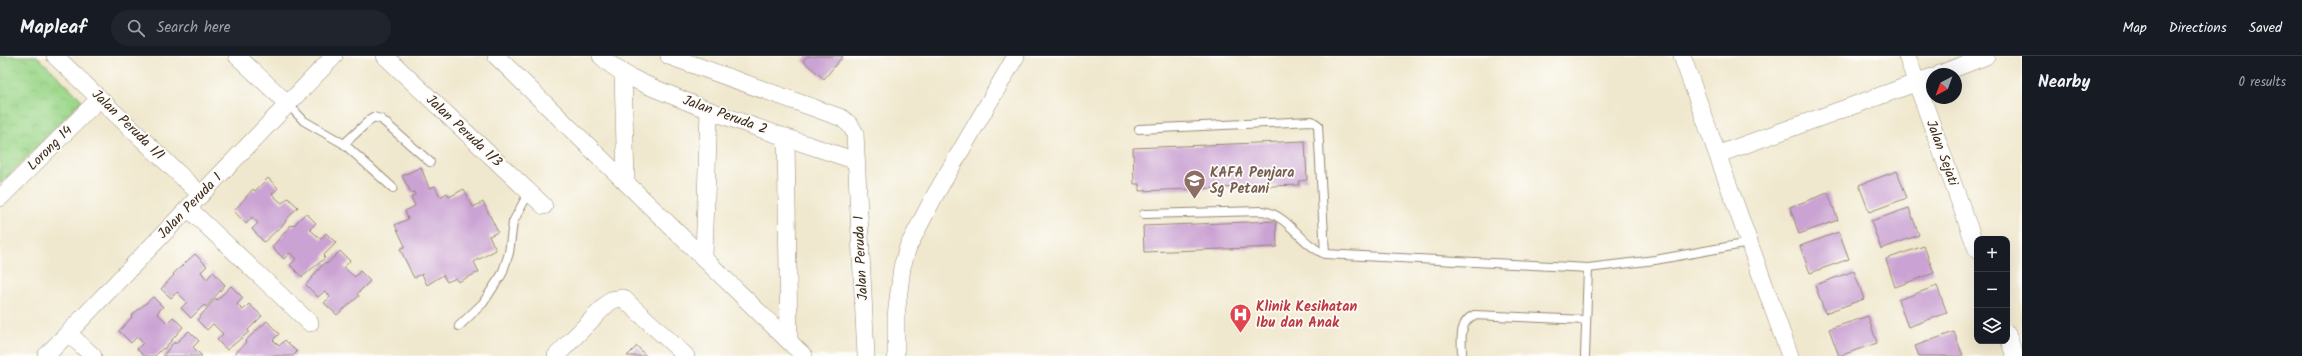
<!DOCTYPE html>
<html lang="en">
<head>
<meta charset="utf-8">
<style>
  body { margin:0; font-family:Kalam,sans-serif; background:#20242c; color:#f1f3f6 }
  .controls { position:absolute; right:12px; bottom:12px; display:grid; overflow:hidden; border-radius:8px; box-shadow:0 4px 16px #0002 }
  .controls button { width:36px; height:36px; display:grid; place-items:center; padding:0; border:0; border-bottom:1px solid #363941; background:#171b24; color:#f1f3f6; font:20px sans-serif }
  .compass { position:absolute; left:1926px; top:12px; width:36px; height:36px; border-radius:50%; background:#171b24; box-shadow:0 4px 16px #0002; rotate:221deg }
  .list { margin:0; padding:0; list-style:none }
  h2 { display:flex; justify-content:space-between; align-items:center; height:52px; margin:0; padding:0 16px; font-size:17px }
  h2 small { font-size:13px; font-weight:400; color:#9ea1a6 }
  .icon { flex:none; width:22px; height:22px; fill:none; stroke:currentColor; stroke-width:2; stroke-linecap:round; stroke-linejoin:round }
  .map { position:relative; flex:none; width:2022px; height:300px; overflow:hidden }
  header { display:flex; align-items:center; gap:24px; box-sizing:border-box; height:56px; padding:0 20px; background:#171b24; border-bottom:1px solid #363941 }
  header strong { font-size:19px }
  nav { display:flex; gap:22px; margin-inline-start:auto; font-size:14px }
  .search { width:280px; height:36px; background:#20242c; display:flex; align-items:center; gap:10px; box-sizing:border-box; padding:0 14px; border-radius:22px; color:#9ea1a6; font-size:15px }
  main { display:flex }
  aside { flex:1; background:#171b24 }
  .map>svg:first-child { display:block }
</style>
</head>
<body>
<header>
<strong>Mapleaf</strong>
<div class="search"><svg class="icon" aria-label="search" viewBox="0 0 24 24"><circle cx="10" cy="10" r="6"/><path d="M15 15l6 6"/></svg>Search here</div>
<nav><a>Map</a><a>Directions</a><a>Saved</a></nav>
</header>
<main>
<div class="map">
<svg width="2022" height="300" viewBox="0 0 2022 300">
  <defs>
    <pattern id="park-crowns" width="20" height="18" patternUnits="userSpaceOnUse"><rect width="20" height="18" fill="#9cd78a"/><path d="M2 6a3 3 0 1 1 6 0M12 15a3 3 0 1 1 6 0" fill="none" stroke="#87b977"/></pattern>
  </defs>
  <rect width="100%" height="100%" fill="#fdfcf7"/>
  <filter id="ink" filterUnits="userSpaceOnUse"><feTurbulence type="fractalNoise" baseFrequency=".025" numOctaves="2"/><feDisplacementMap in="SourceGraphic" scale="8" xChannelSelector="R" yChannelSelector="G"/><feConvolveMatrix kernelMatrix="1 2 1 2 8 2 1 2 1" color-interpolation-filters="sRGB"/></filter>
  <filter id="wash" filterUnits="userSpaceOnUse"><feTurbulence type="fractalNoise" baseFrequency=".012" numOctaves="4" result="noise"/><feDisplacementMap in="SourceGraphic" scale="16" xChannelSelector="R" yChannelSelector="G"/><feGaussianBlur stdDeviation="0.9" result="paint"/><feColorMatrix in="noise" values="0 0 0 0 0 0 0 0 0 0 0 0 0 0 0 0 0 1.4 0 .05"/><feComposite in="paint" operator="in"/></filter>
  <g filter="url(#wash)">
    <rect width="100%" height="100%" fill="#f0e8ce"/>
    <!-- park -->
    <polygon fill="url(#park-crowns)" stroke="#6c8054" points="0,0 37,0 82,44 0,128"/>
    <g id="blocks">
      <!-- building -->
      <g fill="#caa2d3">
        <polygon points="807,0 843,0 824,23 803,5"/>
        <polygon points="1305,85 1307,124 1299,125 1299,129 1139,135 1139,128 1134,128 1133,92"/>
        <polygon points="421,111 429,132 435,130 440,141 447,137 449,141 464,133 473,151 483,146 498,176 489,180 496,194 474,206 479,216 458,226 456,222 447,226 443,219 427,229 422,218 414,222 400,193 405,190 395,169 408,163 405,155 415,150 411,141 415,139 414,136 411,137 402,120"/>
        <polygon points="1897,115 1907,142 1869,156 1859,129"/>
        <polygon points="268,122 278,132 272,138 277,143 282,147 288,142 298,151 285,165 286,166 264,186 252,173 258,167 252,161 246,168 234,155 253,133 255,135"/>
        <polygon points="1828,137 1838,164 1799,178 1790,151"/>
        <polygon points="1909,152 1919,179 1881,193 1871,165"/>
        <polygon points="306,157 316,167 310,173 315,178 321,183 326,177 336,187 323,200 325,202 302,221 290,209 296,203 290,197 284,203 272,191 291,169 293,170"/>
        <polygon points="1276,165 1277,191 1144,196 1143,170"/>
        <polygon points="1839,176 1849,203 1810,217 1800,190"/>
        <polygon points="1924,190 1934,217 1895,231 1886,203"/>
        <polygon points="340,195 350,205 344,211 349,216 355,221 360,215 370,225 357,238 359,240 337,259 324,247 330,241 328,238 325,235 318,241 306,229 325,206 327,208"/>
        <polygon points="195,198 207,210 201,216 204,220 207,223 213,216 225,229 206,251 204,249 191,262 181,252 187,246 177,236 171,242 161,233 174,219 173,218"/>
        <polygon points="1854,215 1864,243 1825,257 1815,229"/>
        <polygon points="231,230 243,242 237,248 243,254 249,248 262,260 248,274 249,276 227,294 217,284 223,278 213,268 207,274 197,264 216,242 217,244"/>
        <polygon points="1937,230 1947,257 1908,271 1898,244"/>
        <polygon points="153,241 163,251 157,257 167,267 173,261 183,271 164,293 163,292 155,300 144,300 137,293 143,287 137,281 131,287 119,275 132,261 131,260"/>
        <polygon points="1868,260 1877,287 1839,300 1829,273"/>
        <polygon points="267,265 279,278 273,284 279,290 285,284 297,296 293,300 233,300 246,286 245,285"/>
        <polygon points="189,275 199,285 193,291 202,300 163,300 174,286 175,288"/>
        <polygon points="1954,276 1963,300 1919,300 1915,290"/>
        <polygon points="637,290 646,300 627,300"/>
      </g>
    </g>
  </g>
  <g filter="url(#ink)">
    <use href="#blocks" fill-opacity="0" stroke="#968976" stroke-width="1"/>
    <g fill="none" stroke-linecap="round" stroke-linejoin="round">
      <defs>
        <g id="service">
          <polyline points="288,48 304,65 344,88 393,132"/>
          <polyline points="1139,73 1312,65 1318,69 1325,198"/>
          <polyline points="344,88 373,61 381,63 430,106"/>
          <path d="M1144,158L1263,155C1290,160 1300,188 1325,198L1588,212L1655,204L1749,187"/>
          <polyline points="459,270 483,247 502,218 509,197 513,166 529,136"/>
          <path d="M1462,300C1462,284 1458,267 1474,259L1586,264"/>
          <polyline points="1585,300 1588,212"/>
        </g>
        <g id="minor">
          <polyline points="55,0 201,139"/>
          <polyline points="237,0 288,48"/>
          <polyline points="385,0 544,150"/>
          <polyline points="496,0 804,300"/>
          <path d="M601,0C624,22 649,30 678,42C736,66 797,85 856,105"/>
          <polyline points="669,0 842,62 850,69 855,77 866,300"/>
          <polyline points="1682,0 1790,300"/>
          <polyline points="1907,0 1977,194"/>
          <polyline points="1940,18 1986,0"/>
          <polyline points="623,19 626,125"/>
          <polyline points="786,81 789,285"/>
          <polyline points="1719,98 1932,21"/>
          <polyline points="0,142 99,43"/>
          <polyline points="188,152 310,267"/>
          <polyline points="704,200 709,55"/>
          <polyline points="68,277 93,300"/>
          <polyline points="2007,278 2015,300"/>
          <polyline points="46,300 334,0"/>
          <polyline points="556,300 611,244 623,242 686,300"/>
          <polyline points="896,300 896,260 902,211 908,191 935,139 1016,0"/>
        </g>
      </defs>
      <!-- service casing -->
      <use href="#service" stroke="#968976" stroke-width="10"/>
      <!-- minor casing -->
      <use href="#minor" stroke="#968976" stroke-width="18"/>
      <!-- service -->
      <use href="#service" stroke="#fff" stroke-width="8"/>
      <!-- minor -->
      <use href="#minor" stroke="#fff" stroke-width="17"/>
    </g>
  </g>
  <!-- icons -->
  <defs>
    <symbol id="school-pin" viewBox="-11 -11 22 30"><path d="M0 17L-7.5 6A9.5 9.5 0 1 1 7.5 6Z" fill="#8d6e63" stroke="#fdfcf7"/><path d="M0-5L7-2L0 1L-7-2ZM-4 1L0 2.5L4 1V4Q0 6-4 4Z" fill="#fff"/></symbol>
    <symbol id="hospital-pin" viewBox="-11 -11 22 30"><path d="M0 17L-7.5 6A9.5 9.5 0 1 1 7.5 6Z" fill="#e0444e" stroke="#fdfcf7"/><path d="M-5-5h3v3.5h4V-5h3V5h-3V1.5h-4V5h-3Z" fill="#fff"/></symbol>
  </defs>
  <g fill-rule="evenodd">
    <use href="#school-pin" x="1182" y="112" width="25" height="34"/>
    <use href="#hospital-pin" x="1228" y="246" width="25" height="34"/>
  </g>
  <g text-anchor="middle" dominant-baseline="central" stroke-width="3.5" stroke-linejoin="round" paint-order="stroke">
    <!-- street labels -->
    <g font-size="14" fill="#3b2a1e" stroke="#fdfcf7">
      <text transform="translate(725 59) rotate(20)">Jalan Peruda 2</text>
      <text transform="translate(128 69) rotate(44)">Jalan Peruda 1/1</text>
      <text transform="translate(464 75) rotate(43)">Jalan Peruda 1/3</text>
      <text transform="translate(50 92) rotate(-45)">Lorong 14</text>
      <text transform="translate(1942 97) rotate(70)">Jalan Sejati</text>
      <text transform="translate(190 150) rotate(-46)">Jalan Peruda 1</text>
      <text transform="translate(861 202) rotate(-93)">Jalan Peruda 1</text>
    </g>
    <!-- education labels -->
    <g font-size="14" font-weight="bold" fill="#785e54" stroke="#fdfcf7" text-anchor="start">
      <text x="1210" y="117">KAFA Penjara<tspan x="1210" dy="16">Sg Petani</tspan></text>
    </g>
    <!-- health labels -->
    <g font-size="14" font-weight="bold" fill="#be3a42" stroke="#fdfcf7" text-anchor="start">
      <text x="1256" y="251">Klinik Kesihatan<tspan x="1256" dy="16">Ibu dan Anak</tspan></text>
    </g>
  </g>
</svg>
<div class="controls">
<button>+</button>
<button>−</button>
<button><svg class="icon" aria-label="layers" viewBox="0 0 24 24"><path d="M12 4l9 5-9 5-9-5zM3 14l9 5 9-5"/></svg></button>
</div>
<svg class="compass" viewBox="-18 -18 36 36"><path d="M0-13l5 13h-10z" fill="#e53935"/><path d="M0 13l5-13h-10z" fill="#9ea1a6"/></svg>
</div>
<aside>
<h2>Nearby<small>0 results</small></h2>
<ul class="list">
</ul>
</aside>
</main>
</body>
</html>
